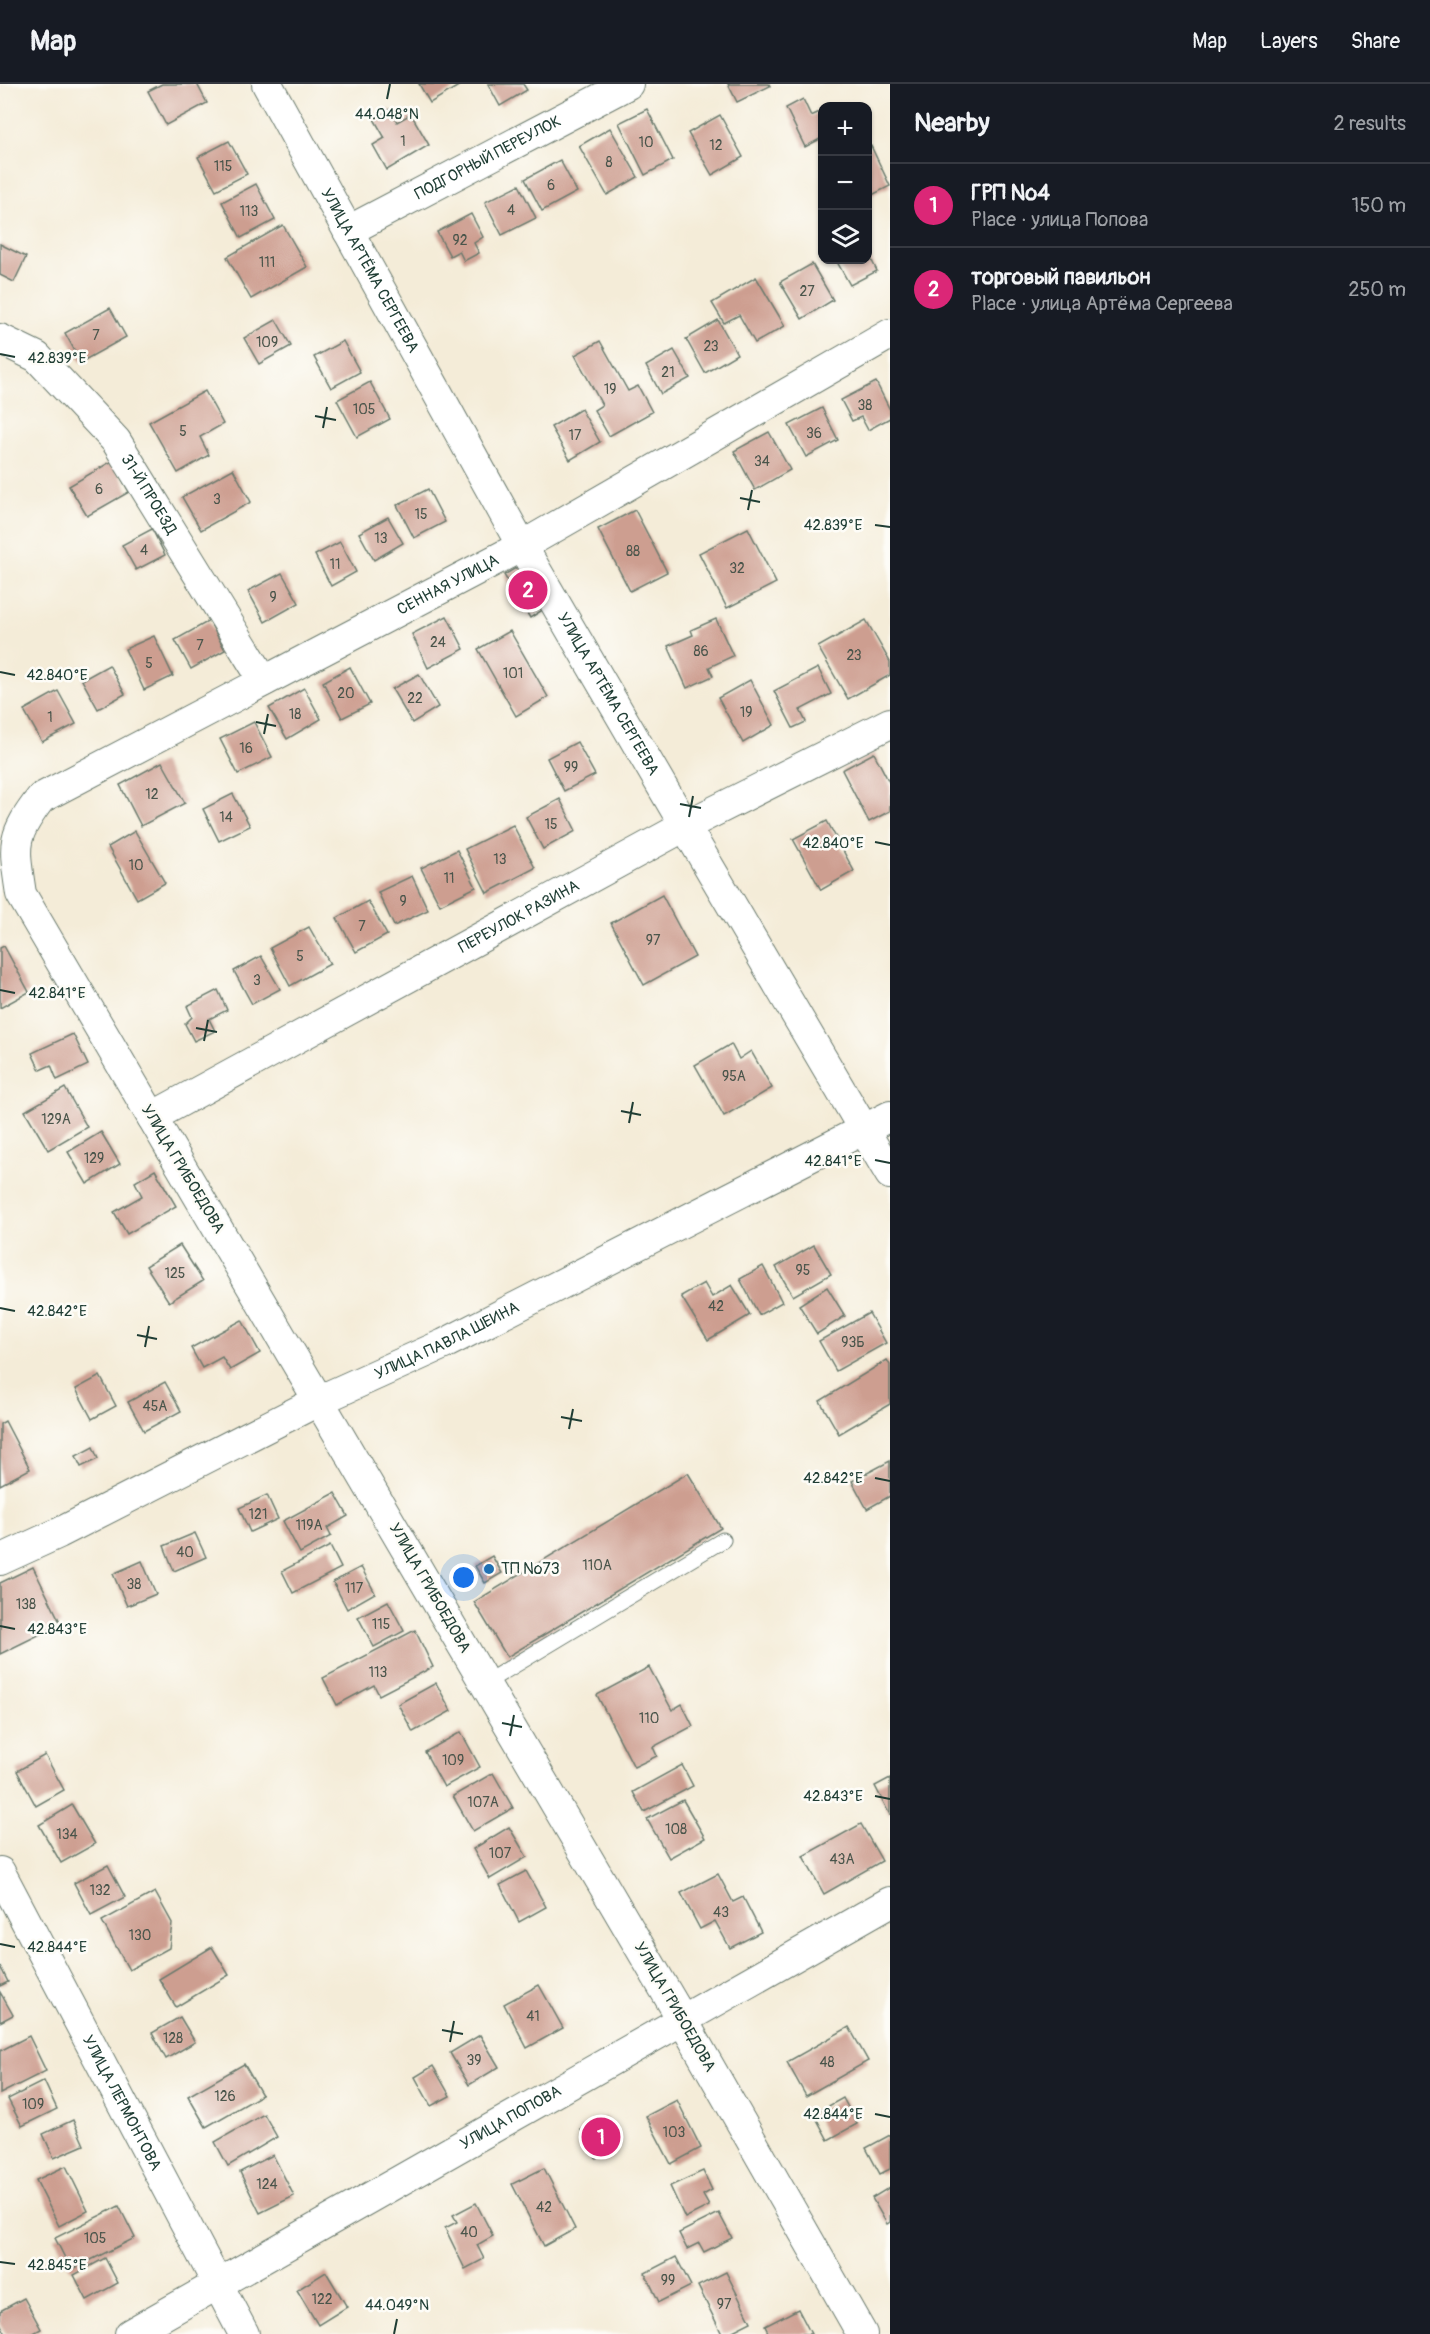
<!DOCTYPE html>
<html lang="en">
<head>
<meta charset="utf-8">
<style>
  body { margin:0; font-family:Pangolin,sans-serif; background:#20242c; color:#f1f3f6 }
  .controls { position:absolute; right:18px; top:18px; display:grid; overflow:hidden; border-radius:12px; box-shadow:0 2px 4px #0004 }
  .controls button { width:54px; height:54px; display:grid; place-items:center; padding:0; border:0; border-bottom:2px solid #363941; background:#171b24; color:#f1f3f6; font:30px sans-serif }
  .you { position:absolute; left:464px; top:1494px; width:21px; height:21px; margin:-15px; border:4px solid #fff; border-radius:50%; background:#1a73e8; box-shadow:0 0 0 9px #1a73e833 }
  .badge { display:grid; place-items:center; width:39px; height:39px; border-radius:50%; background:#db2777; color:#fff; font-size:20px; font-weight:700 }
  .pin { position:absolute; translate:-50% -50%; border:3px solid #fff; box-shadow:0 2px 6px #0006 }
  .list { margin:0; padding:0; list-style:none }
  h2 { display:flex; justify-content:space-between; align-items:center; height:78px; margin:0; padding:0 24px; font-size:26px }
  h2 small { font-size:20px; font-weight:400; color:#9ea1a6 }
  .list li { display:grid; grid-template-columns:39px 1fr auto; gap:18px; align-items:center; box-sizing:border-box; height:84px; padding:0 24px; border-top:2px solid #363941 }
  .list b { display:block; font-size:22px; white-space:nowrap }
  .list p { margin:0; font-size:20px; white-space:nowrap; color:#9ea1a6 }
  .list em { font-size:20px; font-style:normal; color:#9ea1a6 }
  .icon { flex:none; width:33px; height:33px; fill:none; stroke:currentColor; stroke-width:2; stroke-linecap:round; stroke-linejoin:round }
  .map { position:relative; flex:none; width:890px; height:2250px; overflow:hidden }
  header { display:flex; align-items:center; gap:36px; box-sizing:border-box; height:84px; padding:0 30px; background:#171b24; border-bottom:2px solid #363941 }
  header strong { font-size:28px }
  nav { display:flex; gap:33px; margin-inline-start:auto; font-size:21px }
  main { display:flex }
  aside { flex:1; background:#171b24 }
  .map>svg:first-child { display:block }
</style>
</head>
<body>
<header>
<strong>Map</strong>
<nav><a>Map</a><a>Layers</a><a>Share</a></nav>
</header>
<main>
<div class="map">
<svg width="890" height="2250" viewBox="0 0 890 2250">
  <rect width="100%" height="100%" fill="#fdfcf7"/>
  <filter id="ink" filterUnits="userSpaceOnUse"><feTurbulence type="fractalNoise" baseFrequency=".0167" numOctaves="2"/><feDisplacementMap in="SourceGraphic" scale="12" xChannelSelector="R" yChannelSelector="G"/><feConvolveMatrix kernelMatrix="1 2 1 2 8 2 1 2 1" color-interpolation-filters="sRGB"/></filter>
  <filter id="wash" filterUnits="userSpaceOnUse"><feTurbulence type="fractalNoise" baseFrequency=".008" numOctaves="4" result="noise"/><feDisplacementMap in="SourceGraphic" scale="24" xChannelSelector="R" yChannelSelector="G"/><feGaussianBlur stdDeviation="1.35" result="paint"/><feColorMatrix in="noise" values="0 0 0 0 0 0 0 0 0 0 0 0 0 0 0 0 0 1.4 0 .05"/><feComposite in="paint" operator="in"/></filter>
  <g filter="url(#wash)">
    <rect width="100%" height="100%" fill="#f4ecd8"/>
    <g id="blocks">
      <!-- building -->
      <g fill="#cd9e90">
        <polygon points="162,0 197,0 207,19 166,41 148,7"/>
        <polygon points="419,0 462,0 430,19"/>
        <polygon points="488,0 523,0 527,6 500,22"/>
        <polygon points="728,0 769,0 770,2 737,18"/>
        <polygon points="803,15 811,32 822,27 822,54 805,63 786,24"/>
        <polygon points="390,25 397,38 411,30 429,61 387,86 373,61 385,54 374,35"/>
        <polygon points="647,25 673,76 645,91 619,39"/>
        <polygon points="720,31 743,73 712,91 688,49"/>
        <polygon points="610,44 638,93 607,111 579,62"/>
        <polygon points="229,57 247,90 216,106 198,73"/>
        <polygon points="871,62 890,102 868,113 868,64"/>
        <polygon points="560,76 577,108 542,127 525,95"/>
        <polygon points="256,100 275,136 241,154 222,118"/>
        <polygon points="519,101 536,134 502,151 485,118"/>
        <polygon points="471,130 483,153 474,159 479,169 464,177 459,167 450,172 437,148"/>
        <polygon points="283,141 307,183 251,215 227,173"/>
        <polygon points="0,160 26,173 14,198 0,191"/>
        <polygon points="868,169 877,187 850,201 836,176 868,176"/>
        <polygon points="812,180 833,216 802,235 780,198"/>
        <polygon points="756,193 785,242 755,259 739,231 724,239 712,219"/>
        <polygon points="110,224 126,253 81,278 65,249"/>
        <polygon points="276,236 291,262 259,280 244,254"/>
        <polygon points="718,236 737,270 705,289 686,255"/>
        <polygon points="343,257 360,288 331,304 314,273"/>
        <polygon points="600,257 628,307 638,302 652,328 609,352 594,326 602,321 575,271"/>
        <polygon points="674,266 690,294 661,310 646,282"/>
        <polygon points="370,298 390,335 357,353 337,316"/>
        <polygon points="876,298 890,326 890,334 868,346 861,333 852,337 841,316"/>
        <polygon points="205,307 223,340 200,353 209,371 178,389 149,338"/>
        <polygon points="822,324 838,356 806,373 789,341"/>
        <polygon points="581,325 600,358 570,376 551,343"/>
        <polygon points="769,348 790,386 755,406 734,367"/>
        <polygon points="112,377 129,408 87,432 69,402"/>
        <polygon points="233,385 251,418 201,446 182,413"/>
        <polygon points="428,405 445,438 414,454 397,421"/>
        <polygon points="635,426 667,488 630,507 598,445"/>
        <polygon points="388,433 403,459 374,476 359,449"/>
        <polygon points="748,444 776,499 727,524 699,469"/>
        <polygon points="152,445 165,471 136,486 122,461"/>
        <polygon points="340,458 356,488 331,502 315,471"/>
        <polygon points="526,478 552,520 530,534 504,491"/>
        <polygon points="282,489 299,519 265,538 248,507"/>
        <polygon points="447,532 464,565 428,584 412,550"/>
        <polygon points="716,535 733,572 709,583 713,592 687,604 668,562 693,551 691,546"/>
        <polygon points="866,536 890,578 890,591 848,615 818,563"/>
        <polygon points="209,537 225,566 191,585 175,556"/>
        <polygon points="510,547 548,613 516,632 478,565"/>
        <polygon points="154,552 173,592 144,606 125,565"/>
        <polygon points="109,581 125,610 98,625 82,596"/>
        <polygon points="350,583 370,620 342,634 323,598"/>
        <polygon points="818,584 831,610 800,626 806,638 793,644 774,607"/>
        <polygon points="419,590 438,623 412,639 392,605"/>
        <polygon points="750,596 774,641 743,659 718,614"/>
        <polygon points="304,604 321,635 287,655 269,624"/>
        <polygon points="58,607 76,640 42,658 24,626"/>
        <polygon points="254,638 272,673 238,690 220,655"/>
        <polygon points="577,658 595,691 564,707 547,674"/>
        <polygon points="874,669 890,700 890,727 869,738 842,686"/>
        <polygon points="162,678 185,719 141,742 120,701"/>
        <polygon points="233,710 250,742 219,757 203,725"/>
        <polygon points="560,715 576,747 543,765 526,733"/>
        <polygon points="827,737 854,787 821,806 793,755"/>
        <polygon points="513,741 535,784 487,809 465,765"/>
        <polygon points="135,747 165,799 137,815 108,763"/>
        <polygon points="457,766 476,803 440,821 421,784"/>
        <polygon points="412,792 428,826 394,842 378,808"/>
        <polygon points="662,811 695,873 644,901 611,839"/>
        <polygon points="368,817 387,851 356,868 337,834"/>
        <polygon points="309,843 330,880 290,902 270,864"/>
        <polygon points="4,862 29,908 0,924 0,864"/>
        <polygon points="261,872 280,905 252,920 234,887"/>
        <polygon points="218,906 227,926 209,935 215,947 194,957 185,940 192,933 187,922"/>
        <polygon points="73,950 88,981 57,996 51,981 40,986 32,969"/>
        <polygon points="731,960 739,975 751,967 772,1004 724,1032 695,981"/>
        <polygon points="65,1004 87,1043 48,1066 25,1027"/>
        <polygon points="101,1048 120,1080 87,1100 68,1068"/>
        <polygon points="155,1086 176,1122 127,1150 114,1128 142,1112 135,1098"/>
        <polygon points="180,1161 203,1197 169,1218 146,1182"/>
        <polygon points="814,1161 831,1190 793,1212 776,1183"/>
        <polygon points="763,1182 782,1218 759,1231 740,1195"/>
        <polygon points="704,1199 712,1213 732,1201 750,1231 708,1256 681,1212"/>
        <polygon points="827,1203 845,1232 817,1250 799,1221"/>
        <polygon points="869,1229 886,1259 836,1287 819,1257"/>
        <polygon points="242,1236 260,1269 230,1286 222,1273 202,1284 191,1264"/>
        <polygon points="887,1276 890,1281 890,1320 839,1350 820,1317"/>
        <polygon points="100,1292 116,1322 92,1335 76,1305"/>
        <polygon points="165,1298 181,1327 144,1347 128,1318"/>
        <polygon points="5,1337 30,1385 0,1401 0,1340"/>
        <polygon points="93,1363 98,1375 81,1383 76,1372"/>
        <polygon points="890,1377 890,1412 867,1425 852,1397"/>
        <polygon points="688,1389 721,1444 507,1573 474,1518"/>
        <polygon points="335,1409 348,1432 327,1444 331,1452 300,1469 283,1437"/>
        <polygon points="267,1411 278,1435 250,1448 239,1424"/>
        <polygon points="195,1449 206,1473 174,1487 164,1462"/>
        <polygon points="330,1462 341,1484 293,1509 282,1487"/>
        <polygon points="492,1472 502,1489 485,1499 475,1482"/>
        <polygon points="142,1477 156,1510 127,1522 113,1490"/>
        <polygon points="33,1483 61,1540 0,1570 0,1499"/>
        <polygon points="361,1483 375,1509 347,1525 333,1498"/>
        <polygon points="388,1517 404,1547 374,1563 358,1533"/>
        <polygon points="415,1546 433,1583 379,1611 374,1601 337,1621 323,1594"/>
        <polygon points="649,1583 672,1626 682,1620 693,1642 653,1663 657,1672 634,1683 597,1611"/>
        <polygon points="436,1599 451,1627 413,1648 398,1620"/>
        <polygon points="461,1648 480,1683 444,1703 425,1668"/>
        <polygon points="45,1671 64,1706 36,1722 17,1687"/>
        <polygon points="682,1681 693,1702 644,1728 633,1708"/>
        <polygon points="493,1689 513,1724 473,1747 453,1712"/>
        <polygon points="890,1694 890,1731 875,1702"/>
        <polygon points="683,1716 705,1754 669,1774 647,1735"/>
        <polygon points="72,1721 95,1760 61,1779 39,1741"/>
        <polygon points="861,1740 882,1777 824,1810 803,1772"/>
        <polygon points="509,1743 527,1773 490,1795 473,1765"/>
        <polygon points="108,1781 125,1813 91,1831 74,1799"/>
        <polygon points="526,1787 546,1823 519,1838 500,1801"/>
        <polygon points="718,1790 733,1818 743,1813 761,1848 730,1864 715,1837 700,1845 681,1809"/>
        <polygon points="155,1808 172,1839 169,1864 129,1886 102,1837"/>
        <polygon points="212,1863 229,1891 176,1923 159,1895"/>
        <polygon points="0,1882 8,1898 0,1902"/>
        <polygon points="539,1901 563,1944 527,1964 504,1920"/>
        <polygon points="0,1908 13,1931 0,1938"/>
        <polygon points="180,1933 195,1958 166,1975 152,1949"/>
        <polygon points="849,1943 868,1977 806,2012 787,1978"/>
        <polygon points="480,1951 499,1983 469,2001 450,1969"/>
        <polygon points="29,1952 46,1987 0,2010 0,1967"/>
        <polygon points="244,1980 262,2011 206,2043 188,2012"/>
        <polygon points="433,1982 450,2012 431,2022 415,1993"/>
        <polygon points="44,1997 57,2025 22,2042 8,2015"/>
        <polygon points="843,2014 857,2040 828,2056 814,2030"/>
        <polygon points="677,2016 701,2064 671,2080 646,2032"/>
        <polygon points="264,2030 277,2053 228,2082 215,2058"/>
        <polygon points="606,2033 620,2060 596,2074 581,2046"/>
        <polygon points="73,2036 84,2061 54,2074 43,2050"/>
        <polygon points="890,2051 890,2085 880,2090 866,2064"/>
        <polygon points="273,2071 294,2112 260,2129 240,2088"/>
        <polygon points="66,2082 88,2127 59,2142 36,2096"/>
        <polygon points="544,2084 575,2145 544,2162 512,2100"/>
        <polygon points="703,2087 712,2106 703,2111 709,2122 685,2134 670,2102"/>
        <polygon points="890,2103 890,2138 887,2140 872,2114"/>
        <polygon points="476,2119 493,2152 477,2161 484,2175 465,2185 445,2144 457,2138 453,2131"/>
        <polygon points="119,2122 135,2154 71,2186 55,2154"/>
        <polygon points="719,2129 732,2154 704,2168 699,2159 687,2165 679,2149"/>
        <polygon points="676,2173 691,2202 659,2218 645,2189"/>
        <polygon points="105,2174 118,2199 87,2216 74,2191"/>
        <polygon points="326,2188 347,2223 318,2241 297,2206"/>
        <polygon points="726,2188 751,2238 727,2250 722,2250 698,2202"/>
        <polygon points="24,2214 41,2245 32,2250 6,2250 0,2239 0,2227"/>
        <polygon points="798,2225 811,2250 769,2250 765,2242"/>
      </g>
    </g>
  </g>
  <g filter="url(#ink)">
    <use href="#blocks" fill-opacity="0" stroke="#6a7a6d" stroke-width="1.5"/>
    <g fill="none" stroke-linecap="round" stroke-linejoin="round">
      <defs>
        <polyline id="service" points="485,1599 723,1456"/>
        <g id="minor">
          <path id="s1" d="M267,0L522,462L685,742L890,1090"/>
          <path id="s2" d="M348,147L628,0"/>
          <path id="s3" d="M0,255L37,273L116,357L264,597"/>
          <path id="s4" d="M152,1033L685,742L890,639"/>
          <path id="s5" d="M0,1476L59,1449L320,1316L444,1260L890,1032"/>
          <path id="s6" d="M0,1788L244,2250"/>
          <path id="s7" d="M130,2250L890,1818"/>
          <path id="s8" d="M862,2250L682,1935L21,810C14,762 10,754 41,714L522,462L890,250"/>
        </g>
      </defs>
      <!-- service casing -->
      <use href="#service" stroke="#6a7a6d" stroke-width="17"/>
      <!-- minor casing -->
      <use href="#minor" stroke="#6a7a6d" stroke-width="32"/>
      <!-- service -->
      <use href="#service" stroke="#fff" stroke-width="15"/>
      <!-- minor -->
      <use href="#minor" stroke="#fff" stroke-width="30"/>
    </g>
  </g>
  <!-- ticks -->
  <path fill="none" stroke="#1f3d34" stroke-width="2" d="M387,15L390,0M0,270L15,273M315,332L336,336M323,344L327,323M740,414L760,418M748,426L752,406M875,441L890,443M0,588L15,591M256,638L276,642M264,650L268,630M680,720L701,724M689,733L693,712M875,758L890,761M0,906L15,909M196,944L217,948M204,957L208,936M621,1027L641,1031M629,1039L633,1018M875,1076L890,1079M0,1224L15,1227M137,1251L157,1255M145,1263L149,1242M561,1333L582,1337M569,1345L573,1325M875,1394L890,1397M0,1542L15,1545M502,1639L522,1643M510,1652L514,1631M875,1712L890,1715M0,1860L15,1863M442,1946L463,1950M450,1958L454,1937M875,2030L890,2033M0,2178L15,2180M394,2250L397,2235"/>
  <!-- markers -->
  <circle fill="#1f6fb2" stroke="#fdfcf7" stroke-width="2" cx="489" cy="1485" r="6"/>
  <g text-anchor="middle" dominant-baseline="central" stroke-width="5" stroke-linejoin="round" paint-order="stroke">
    <!-- number labels -->
    <g font-size="14" fill="#4a554b">
      <text x="403" y="57">1</text>
      <text x="646" y="58">10</text>
      <text x="716" y="61">12</text>
      <text x="609" y="78">8</text>
      <text x="223" y="82">115</text>
      <text x="551" y="101">6</text>
      <text x="511" y="126">4</text>
      <text x="249" y="127">113</text>
      <text x="460" y="156">92</text>
      <text x="267" y="178">111</text>
      <text x="807" y="207">27</text>
      <text x="96" y="251">7</text>
      <text x="267" y="258">109</text>
      <text x="711" y="262">23</text>
      <text x="668" y="288">21</text>
      <text x="610" y="305">19</text>
      <text x="865" y="321">38</text>
      <text x="364" y="325">105</text>
      <text x="183" y="347">5</text>
      <text x="814" y="349">36</text>
      <text x="575" y="351">17</text>
      <text x="762" y="377">34</text>
      <text x="99" y="405">6</text>
      <text x="217" y="415">3</text>
      <text x="421" y="430">15</text>
      <text x="381" y="454">13</text>
      <text x="144" y="466">4</text>
      <text x="633" y="467">88</text>
      <text x="335" y="480">11</text>
      <text x="737" y="484">32</text>
      <text x="273" y="513">9</text>
      <text x="438" y="558">24</text>
      <text x="200" y="561">7</text>
      <text x="701" y="567">86</text>
      <text x="854" y="571">23</text>
      <text x="149" y="579">5</text>
      <text x="513" y="589">101</text>
      <text x="346" y="609">20</text>
      <text x="415" y="614">22</text>
      <text x="746" y="628">19</text>
      <text x="295" y="630">18</text>
      <text x="50" y="633">1</text>
      <text x="246" y="664">16</text>
      <text x="571" y="683">99</text>
      <text x="152" y="710">12</text>
      <text x="226" y="733">14</text>
      <text x="551" y="740">15</text>
      <text x="500" y="775">13</text>
      <text x="136" y="781">10</text>
      <text x="449" y="794">11</text>
      <text x="403" y="817">9</text>
      <text x="362" y="842">7</text>
      <text x="653" y="856">97</text>
      <text x="300" y="872">5</text>
      <text x="257" y="896">3</text>
      <text x="734" y="992">95А</text>
      <text x="56" y="1035">129А</text>
      <text x="94" y="1074">129</text>
      <text x="803" y="1186">95</text>
      <text x="175" y="1189">125</text>
      <text x="716" y="1222">42</text>
      <text x="853" y="1258">93Б</text>
      <text x="155" y="1322">45А</text>
      <text x="258" y="1430">121</text>
      <text x="309" y="1441">119А</text>
      <text x="185" y="1468">40</text>
      <text x="597" y="1481">110А</text>
      <text x="134" y="1500">38</text>
      <text x="354" y="1504">117</text>
      <text x="26" y="1520">138</text>
      <text x="381" y="1540">115</text>
      <text x="378" y="1588">113</text>
      <text x="649" y="1634">110</text>
      <text x="453" y="1676">109</text>
      <text x="483" y="1718">107А</text>
      <text x="676" y="1745">108</text>
      <text x="67" y="1750">134</text>
      <text x="500" y="1769">107</text>
      <text x="842" y="1775">43А</text>
      <text x="100" y="1806">132</text>
      <text x="721" y="1828">43</text>
      <text x="140" y="1851">130</text>
      <text x="533" y="1932">41</text>
      <text x="173" y="1954">128</text>
      <text x="474" y="1976">39</text>
      <text x="827" y="1978">48</text>
      <text x="225" y="2012">126</text>
      <text x="33" y="2020">109</text>
      <text x="674" y="2048">103</text>
      <text x="267" y="2100">124</text>
      <text x="544" y="2123">42</text>
      <text x="469" y="2148">40</text>
      <text x="95" y="2154">105</text>
      <text x="668" y="2196">99</text>
      <text x="322" y="2215">122</text>
      <text x="724" y="2220">97</text>
    </g>
    <!-- street labels -->
    <g font-size="16" fill="#1f3d34" stroke="#fdfcf7">
      <text stroke="none"><textPath href="#s2" startOffset="158">ПОДГОРНЫЙ ПЕРЕУЛОК</textPath></text>
      <text stroke="none"><textPath href="#s1" startOffset="213">УЛИЦА АРТЁМА СЕРГЕЕВА</textPath></text>
      <text stroke="none"><textPath href="#s3" startOffset="219">31-Й ПРОЕЗД</textPath></text>
      <text stroke="none"><textPath href="#s8" startOffset="2230">СЕННАЯ УЛИЦА</textPath></text>
      <text stroke="none"><textPath href="#s1" startOffset="699">УЛИЦА АРТЁМА СЕРГЕЕВА</textPath></text>
      <text stroke="none"><textPath href="#s4" startOffset="418">ПЕРЕУЛОК РАЗИНА</textPath></text>
      <text transform="translate(183 1085) rotate(59)">УЛИЦА ГРИБОЕДОВА</text>
      <text stroke="none"><textPath href="#s5" startOffset="498">УЛИЦА ПАВЛА ШЕИНА</textPath></text>
      <text transform="translate(430 1504) rotate(60)">УЛИЦА ГРИБОЕДОВА</text>
      <text transform="translate(675 1923) rotate(60)">УЛИЦА ГРИБОЕДОВА</text>
      <text stroke="none"><textPath href="#s6" startOffset="261">УЛИЦА ЛЕРМОНТОВА</textPath></text>
      <text stroke="none"><textPath href="#s7" startOffset="438">УЛИЦА ПОПОВА</textPath></text>
    </g>
    <!-- poi labels -->
    <g font-size="16" fill="#1f3d34" stroke="#fdfcf7" text-anchor="start">
      <text x="501" y="1485">ТП №73</text>
    </g>
  </g>
  <g font-size="15" text-anchor="middle" fill="#1f3d34" stroke="#fdfcf7" stroke-width="5" stroke-linejoin="round" paint-order="stroke">
    <text x="387" y="35">44.048°N</text>
    <text x="57" y="279">42.839°E</text>
    <text x="833" y="446">42.839°E</text>
    <text x="57" y="596">42.840°E</text>
    <text x="833" y="764">42.840°E</text>
    <text x="57" y="914">42.841°E</text>
    <text x="833" y="1082">42.841°E</text>
    <text x="57" y="1232">42.842°E</text>
    <text x="833" y="1399">42.842°E</text>
    <text x="57" y="1550">42.843°E</text>
    <text x="833" y="1717">42.843°E</text>
    <text x="57" y="1868">42.844°E</text>
    <text x="833" y="2035">42.844°E</text>
    <text x="57" y="2186">42.845°E</text>
    <text x="397" y="2226">44.049°N</text>
  </g>
</svg>
<div class="controls">
<button>+</button>
<button>−</button>
<button><svg class="icon" aria-label="layers" viewBox="0 0 24 24"><path d="M12 4l9 5-9 5-9-5zM3 14l9 5 9-5"/></svg></button>
</div>
<div class="you"></div>
<div class="pin badge" style="left:601px;top:2053px">1</div>
<div class="pin badge" style="left:528px;top:506px">2</div>
</div>
<aside>
<h2>Nearby<small>2 results</small></h2>
<ul class="list">
<li><span class="badge">1</span><div><b>ГРП №4</b><p>Place · улица Попова</p></div><em>150 m</em></li>
<li><span class="badge">2</span><div><b>торговый павильон</b><p>Place · улица Артёма Сергеева</p></div><em>250 m</em></li>
</ul>
</aside>
</main>
</body>
</html>
